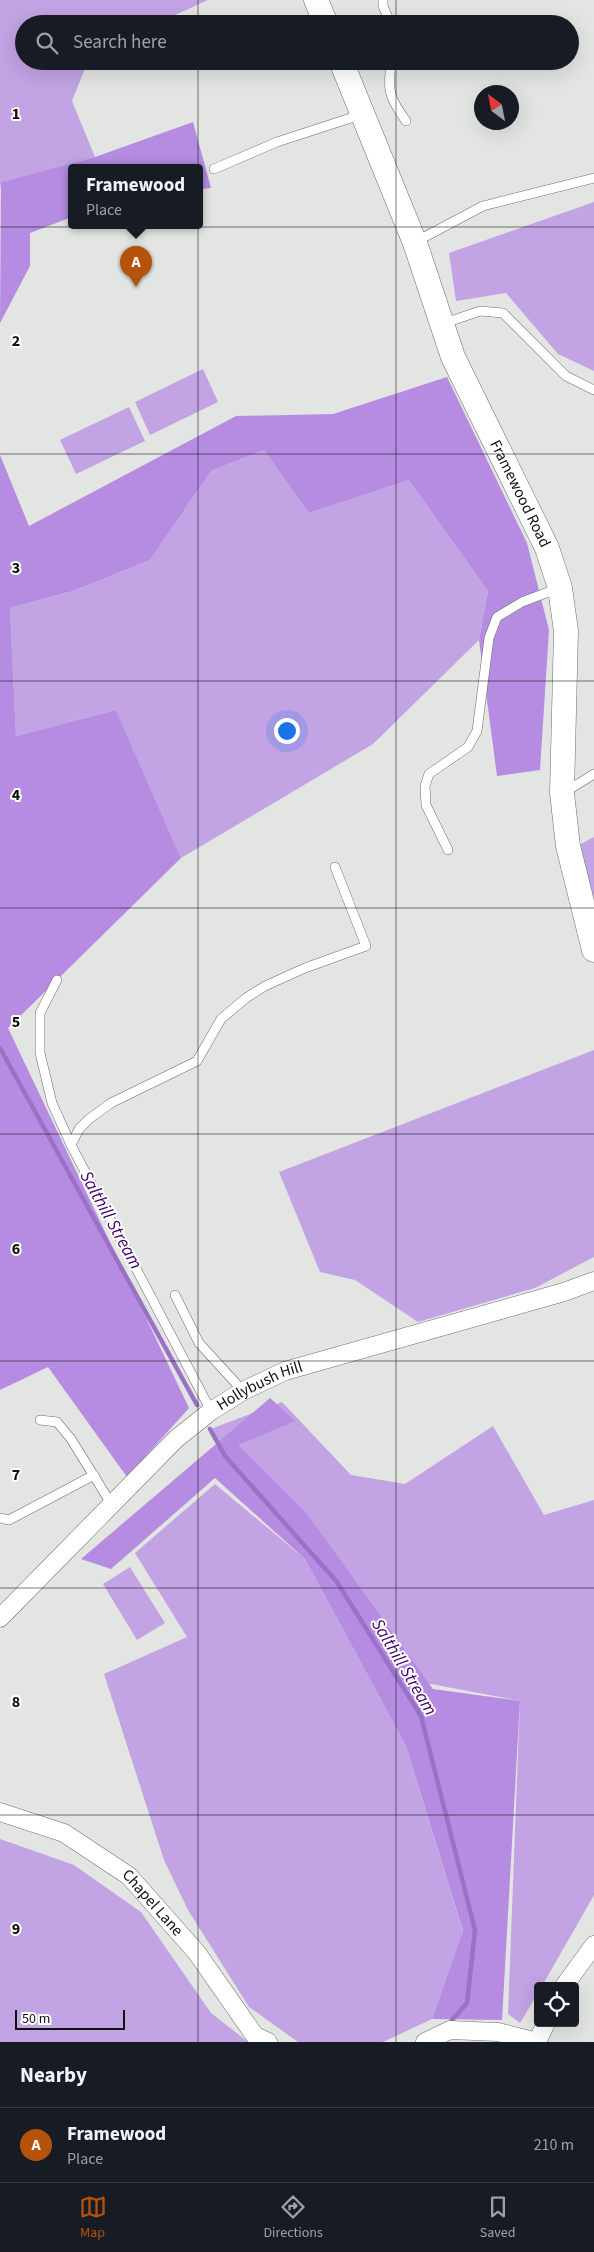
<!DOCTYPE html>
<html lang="en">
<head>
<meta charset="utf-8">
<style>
  body { margin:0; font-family:"Source Sans 3",sans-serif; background:#20242c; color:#f1f3f6 }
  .controls { position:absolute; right:15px; bottom:15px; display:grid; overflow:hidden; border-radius:5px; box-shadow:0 5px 20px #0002 }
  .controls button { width:45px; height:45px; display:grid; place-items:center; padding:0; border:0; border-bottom:1px solid #363941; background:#171b24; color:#f1f3f6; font:25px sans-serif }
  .compass { position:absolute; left:474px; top:85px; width:45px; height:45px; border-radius:50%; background:#171b24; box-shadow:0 5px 20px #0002; rotate:328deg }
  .scale { position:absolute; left:15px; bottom:12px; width:110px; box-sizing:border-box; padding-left:5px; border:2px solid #10100f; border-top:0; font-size:14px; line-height:18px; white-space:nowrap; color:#10100f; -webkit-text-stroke:4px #fff; paint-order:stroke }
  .you { position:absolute; left:286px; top:730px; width:18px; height:18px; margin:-12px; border:4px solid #fff; border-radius:50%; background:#1a73e8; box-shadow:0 0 0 8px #1a73e833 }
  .badge { display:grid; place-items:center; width:32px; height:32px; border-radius:50%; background:#b45309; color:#fff; font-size:16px; font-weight:700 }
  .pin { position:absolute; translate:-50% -41px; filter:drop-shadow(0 1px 2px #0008) }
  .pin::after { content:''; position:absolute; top:26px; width:18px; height:15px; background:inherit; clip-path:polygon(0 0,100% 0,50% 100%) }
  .popup { position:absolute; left:68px; top:164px; width:135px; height:65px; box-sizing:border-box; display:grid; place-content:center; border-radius:5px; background:#171b24; filter:drop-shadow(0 1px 4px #0005); font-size:16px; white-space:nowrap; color:#9ea1a6 }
  .popup b { font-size:19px; color:#f1f3f6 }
  .popup::after { content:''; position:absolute; left:50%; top:100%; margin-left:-10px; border:10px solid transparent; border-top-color:#171b24 }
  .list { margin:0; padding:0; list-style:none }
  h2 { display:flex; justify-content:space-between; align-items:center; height:65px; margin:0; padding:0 20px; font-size:21px }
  h2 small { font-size:16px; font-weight:400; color:#9ea1a6 }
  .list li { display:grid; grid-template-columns:32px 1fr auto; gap:15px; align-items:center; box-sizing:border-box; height:75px; padding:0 20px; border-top:1px solid #363941 }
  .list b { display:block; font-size:19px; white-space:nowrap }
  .list p { margin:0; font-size:16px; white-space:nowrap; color:#9ea1a6 }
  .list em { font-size:16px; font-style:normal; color:#9ea1a6 }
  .icon { flex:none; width:28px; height:28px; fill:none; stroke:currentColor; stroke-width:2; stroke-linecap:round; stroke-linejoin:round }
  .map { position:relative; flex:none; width:594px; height:2042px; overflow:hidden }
  .search { position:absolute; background:#171b24; box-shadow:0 5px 20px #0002; left:15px; right:15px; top:15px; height:55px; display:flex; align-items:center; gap:12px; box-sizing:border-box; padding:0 18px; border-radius:28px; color:#9ea1a6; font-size:19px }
  .sheet { height:140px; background:#171b24 }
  nav { display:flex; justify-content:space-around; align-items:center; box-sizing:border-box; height:70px; border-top:1px solid #363941; background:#171b24; font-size:14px; color:#9ea1a6 }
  nav a { display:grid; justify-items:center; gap:2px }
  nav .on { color:#b45309 }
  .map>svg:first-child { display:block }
</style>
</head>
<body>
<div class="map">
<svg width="594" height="2042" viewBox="0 0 594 2042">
  <rect width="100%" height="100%" fill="#e3e5e3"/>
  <!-- green -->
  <g fill="#c2a3e4">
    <polygon points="0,0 208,0 155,24 24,24 24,61 88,61 72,101 95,157 1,182 0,190"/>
    <polygon points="594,202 594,371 558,354 506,293 456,301 449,253"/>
    <polygon points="203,369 218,402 150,435 135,402"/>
    <polygon points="129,407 145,441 76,474 60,440"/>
    <polygon points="264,450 309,513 409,480 488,591 479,640 373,744 181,858 116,710 16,736 10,608 73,591 150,560 211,471"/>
    <polygon points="594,837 594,905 579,845"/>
    <polygon points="594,1050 594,1257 535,1288 418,1322 355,1280 320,1272 279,1172"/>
    <polygon points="282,1402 351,1475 405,1484 493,1426 544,1515 594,1500 594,1895 542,1986 538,1986 538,1993 520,2023 508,2014 520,1701 405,1679 293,1524 208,1430"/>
    <polygon points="215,1484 305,1559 406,1746 463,1932 432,2019 383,2042 298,2042 249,2007 188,1910 164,1860 104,1674 187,1637 135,1553"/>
    <polygon points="130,1567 165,1623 137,1640 103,1584"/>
    <polygon points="0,1839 74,1865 141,1912 211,2013 248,2042 0,2042"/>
  </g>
  <!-- forest -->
  <g fill="#b68ce2">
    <polygon points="193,122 211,188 200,189 200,168 72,168 72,217 30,233 30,266 0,323 1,182 95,157"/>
    <polygon points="447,377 527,543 549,630 540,770 497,776 479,640 488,591 409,480 309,513 264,450 211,471 150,560 73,591 10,608 16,736 116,710 181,858 8,1028 189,1408 127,1477 48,1367 0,1390 0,455 29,526 236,416 333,414"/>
    <polygon points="270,1398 295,1421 238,1445 307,1514 433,1689 520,1701 502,2020 432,2019 463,1931 406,1746 305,1559 215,1478 111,1569 81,1559"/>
  </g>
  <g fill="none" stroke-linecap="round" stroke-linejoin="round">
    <!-- stream -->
    <g stroke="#9b71c5" stroke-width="4.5">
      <polyline points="0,1048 197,1405"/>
      <polyline points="210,1429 225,1456 337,1582 421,1716 475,1930 467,2003 452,2020"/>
    </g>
    <defs>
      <g id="lane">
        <polyline points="383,0 383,6 391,24"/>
        <path d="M392,61C386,89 390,99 406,121"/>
        <polyline points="214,169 277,142 363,114"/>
        <polyline points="415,242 483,206 594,178"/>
        <polyline points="442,324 480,311 503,313 566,376 594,390"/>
        <polyline points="565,792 594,774"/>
        <polyline points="448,850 426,805 425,786 429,774 468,747 477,731 489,638 497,617 522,602 559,588"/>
        <polyline points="57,980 40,1013 40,1053 52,1103 71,1145 211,1411"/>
        <polyline points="71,1145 79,1129 89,1119 111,1103 197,1061 221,1019 246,998 265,986 305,968 366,946 335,867"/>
        <polyline points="175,1295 199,1343 243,1391"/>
        <polyline points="40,1420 57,1422 71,1439 112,1505"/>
        <polyline points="0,1518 9,1520 94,1475"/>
      </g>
      <g id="street">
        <path id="s1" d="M0,1618L176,1439L211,1411L243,1391L285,1371L564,1292L594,1281"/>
        <path id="s2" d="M0,1812L64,1833L129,1876L197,1953L255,2036L268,2042"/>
        <polyline points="564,1986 594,1945"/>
        <polyline points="425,2042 450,2030 498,2032 537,2042"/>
        <polyline points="537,2042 546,2023"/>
      </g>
      <g id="secondary">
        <polyline points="316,0 326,24"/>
        <path id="s3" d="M341,61L415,243L453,357L547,548L560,588L566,631L562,793L568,846L594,950"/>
      </g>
    </defs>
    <!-- lane casing -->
    <use href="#lane" stroke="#6c6e6c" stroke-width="10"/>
    <!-- street casing -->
    <use href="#street" stroke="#6c6e6c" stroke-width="19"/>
    <!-- secondary casing -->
    <use href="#secondary" stroke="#6c6e6c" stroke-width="25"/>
    <!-- lane -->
    <use href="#lane" stroke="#fff" stroke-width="9"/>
    <!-- street -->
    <use href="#street" stroke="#fff" stroke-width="18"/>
    <!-- secondary -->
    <use href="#secondary" stroke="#fff" stroke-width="24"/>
  </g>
  <!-- grid -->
  <path fill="none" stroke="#10100f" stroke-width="1" stroke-opacity="0.55" d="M198,0V24M396,0V24M198,61V2042M396,61V2042M0,227H594M0,454H594M0,681H594M0,908H594M0,1134H594M0,1361H594M0,1588H594M0,1815H594"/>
  <g text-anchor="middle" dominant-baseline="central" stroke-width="4" stroke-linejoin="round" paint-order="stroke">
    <!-- street labels -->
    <g font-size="16" fill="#10100f" stroke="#fff">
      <text stroke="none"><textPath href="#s3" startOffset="469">Framewood Road</textPath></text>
      <text stroke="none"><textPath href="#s1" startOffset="351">Hollybush Hill</textPath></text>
      <text stroke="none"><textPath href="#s2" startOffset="181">Chapel Lane</textPath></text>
    </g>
    <!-- water labels -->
    <g font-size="18" font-style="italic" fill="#43006c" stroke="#fff">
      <text transform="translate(111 1220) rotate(61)">Salthill Stream</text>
      <text transform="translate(404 1667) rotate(59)">Salthill Stream</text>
    </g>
  </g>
  <g font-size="16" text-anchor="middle" font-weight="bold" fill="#10100f" stroke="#fff" stroke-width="4" stroke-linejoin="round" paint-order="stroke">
    <text x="16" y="119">1</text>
    <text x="16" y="346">2</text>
    <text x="16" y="573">3</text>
    <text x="16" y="800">4</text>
    <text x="16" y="1027">5</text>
    <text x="16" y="1254">6</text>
    <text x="16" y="1480">7</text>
    <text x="16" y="1707">8</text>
    <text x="16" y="1934">9</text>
  </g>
</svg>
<div class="controls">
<button><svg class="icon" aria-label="locate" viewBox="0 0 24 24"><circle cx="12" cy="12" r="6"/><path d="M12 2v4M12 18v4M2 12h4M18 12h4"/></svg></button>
</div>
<svg class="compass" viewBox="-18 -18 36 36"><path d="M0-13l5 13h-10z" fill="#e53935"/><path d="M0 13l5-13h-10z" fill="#9ea1a6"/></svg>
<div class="scale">50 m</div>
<div class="you"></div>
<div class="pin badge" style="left:136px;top:287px">A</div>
<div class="popup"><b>Framewood</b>Place</div>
<div class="search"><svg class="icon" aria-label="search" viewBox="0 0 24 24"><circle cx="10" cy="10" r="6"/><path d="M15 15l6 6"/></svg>Search here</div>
</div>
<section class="sheet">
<h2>Nearby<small></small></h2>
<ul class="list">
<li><span class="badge">A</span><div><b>Framewood</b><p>Place</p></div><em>210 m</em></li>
</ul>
</section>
<nav>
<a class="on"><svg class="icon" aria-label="map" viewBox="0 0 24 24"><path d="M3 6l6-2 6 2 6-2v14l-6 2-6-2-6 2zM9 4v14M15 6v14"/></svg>Map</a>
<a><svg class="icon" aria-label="directions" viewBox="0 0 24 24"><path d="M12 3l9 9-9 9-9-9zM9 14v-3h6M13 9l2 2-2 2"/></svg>Directions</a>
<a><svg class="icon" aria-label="saved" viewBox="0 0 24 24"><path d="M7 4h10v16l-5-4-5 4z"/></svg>Saved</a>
</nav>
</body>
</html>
